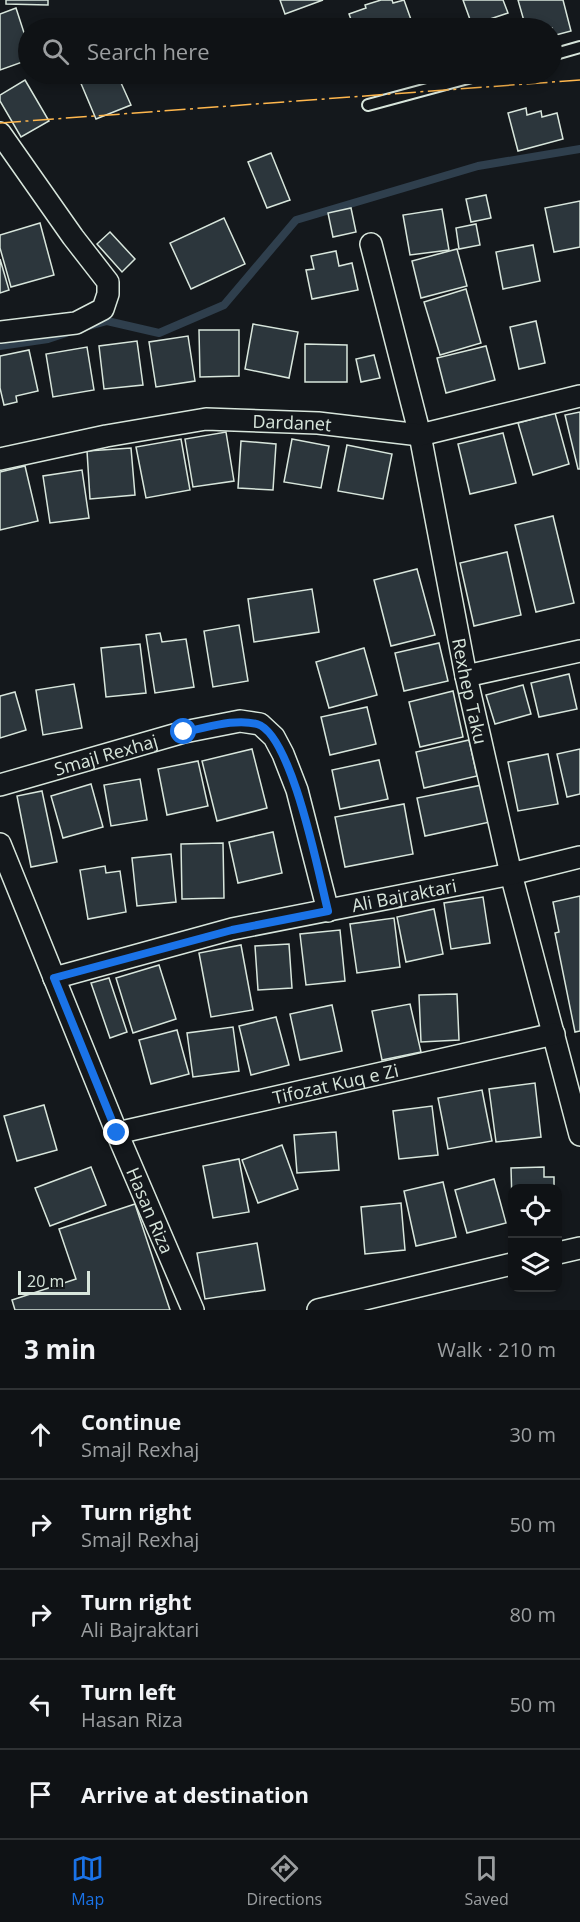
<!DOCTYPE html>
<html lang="en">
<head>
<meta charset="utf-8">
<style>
  body { margin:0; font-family:"Open Sans",sans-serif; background:#181b1e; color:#f1f3f6 }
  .controls { position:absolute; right:18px; bottom:18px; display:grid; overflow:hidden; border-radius:12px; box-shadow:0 3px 9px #0003 }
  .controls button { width:54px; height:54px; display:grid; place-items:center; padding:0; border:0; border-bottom:2px solid #2f3234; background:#0f1215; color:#f1f3f6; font:30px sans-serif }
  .scale { position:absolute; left:18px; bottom:15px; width:72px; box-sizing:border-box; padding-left:6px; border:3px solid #d8e6dc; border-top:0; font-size:16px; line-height:21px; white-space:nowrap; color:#d8e6dc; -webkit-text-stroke:4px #14181c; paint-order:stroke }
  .stop { position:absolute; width:18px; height:18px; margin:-14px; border:4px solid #1a73e8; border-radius:50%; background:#fff }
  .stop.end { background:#1a73e8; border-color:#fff; box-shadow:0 2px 6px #0008 }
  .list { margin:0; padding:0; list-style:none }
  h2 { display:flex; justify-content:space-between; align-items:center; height:78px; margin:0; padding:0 24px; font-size:26px }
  h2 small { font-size:20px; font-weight:400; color:#9b9ea0 }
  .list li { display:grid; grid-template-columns:39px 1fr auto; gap:18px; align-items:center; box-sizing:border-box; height:90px; padding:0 24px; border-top:2px solid #2f3234 }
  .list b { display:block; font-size:22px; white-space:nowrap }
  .list p { margin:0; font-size:20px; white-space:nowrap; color:#9b9ea0 }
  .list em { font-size:20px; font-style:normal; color:#9b9ea0 }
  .icon { flex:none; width:33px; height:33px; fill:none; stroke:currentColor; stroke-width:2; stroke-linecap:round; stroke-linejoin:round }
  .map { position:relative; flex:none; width:580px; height:1310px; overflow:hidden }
  .search { position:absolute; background:#0f1215; box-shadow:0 3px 9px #0003; left:18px; right:18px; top:18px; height:66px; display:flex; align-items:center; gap:15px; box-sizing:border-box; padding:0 21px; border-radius:33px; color:#9b9ea0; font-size:22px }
  .sheet { height:528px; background:#0f1215 }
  nav { display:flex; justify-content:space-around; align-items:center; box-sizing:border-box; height:84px; border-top:2px solid #2f3234; background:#0f1215; font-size:16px; color:#9b9ea0 }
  nav a { display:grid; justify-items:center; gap:3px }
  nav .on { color:#1a73e8 }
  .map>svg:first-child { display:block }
</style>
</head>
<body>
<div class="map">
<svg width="580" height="1310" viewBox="0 0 580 1310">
  <rect width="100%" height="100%" fill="#14181c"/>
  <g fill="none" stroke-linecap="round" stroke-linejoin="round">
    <!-- stream -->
    <g stroke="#2f3f4d" stroke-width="8">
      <polyline points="89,326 107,321 159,333 224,305 296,220 478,166 580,149"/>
      <polyline points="0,346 48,339 66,333"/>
    </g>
  </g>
  <!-- building -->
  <g fill="#2c363c" stroke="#d8e6dc" stroke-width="1.5">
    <polygon points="6,0 48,0 48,5 6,4"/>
    <polygon points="280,0 323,0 285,14"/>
    <polygon points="381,0 392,0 393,3 404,0 414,28 354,28 349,14 366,8 365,5"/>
    <polygon points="463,0 503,0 508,13 472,25"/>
    <polygon points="518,0 563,0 571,31 552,36 552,28 526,28"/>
    <polygon points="16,8 28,45 28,60 0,70 0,14"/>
    <polygon points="77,74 117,74 131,105 96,119"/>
    <polygon points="25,80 49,121 21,137 0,101 0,95"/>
    <polygon points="526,108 527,115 541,111 542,117 557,113 563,139 518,151 508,113"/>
    <polygon points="271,153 290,200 267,208 248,162"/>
    <polygon points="486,195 491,218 471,222 466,199"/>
    <polygon points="580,201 580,247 554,252 545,208"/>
    <polygon points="351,208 356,232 333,237 328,213"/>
    <polygon points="442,209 449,250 410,255 403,215"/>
    <polygon points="224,218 245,264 191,289 170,243"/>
    <polygon points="40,223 54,275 11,287 0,248 0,235"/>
    <polygon points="476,224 480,245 459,249 456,228"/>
    <polygon points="110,232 135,259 122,272 97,244"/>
    <polygon points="533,245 540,281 503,289 496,252"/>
    <polygon points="457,249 467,286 421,298 412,261"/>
    <polygon points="336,251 339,266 352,263 358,290 312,299 306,270 314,269 311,256"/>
    <polygon points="0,259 9,290 0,293"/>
    <polygon points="466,289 481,343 440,355 424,302"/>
    <polygon points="536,321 545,363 519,369 510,327"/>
    <polygon points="253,324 298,332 289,378 245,369"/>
    <polygon points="199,330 239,330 239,376 200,377"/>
    <polygon points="188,336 195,381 156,387 149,342"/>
    <polygon points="137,341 143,385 104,389 99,346"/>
    <polygon points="305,344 347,345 347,382 305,382"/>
    <polygon points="486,346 495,380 446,393 437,358"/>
    <polygon points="87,347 94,390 53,397 46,354"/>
    <polygon points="29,350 38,391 16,396 17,402 4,405 0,388 0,356"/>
    <polygon points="374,355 380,378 361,382 356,359"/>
    <polygon points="580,412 580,469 578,469 565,415"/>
    <polygon points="555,413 569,464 533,475 518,423"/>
    <polygon points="226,432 234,481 193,487 185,439"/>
    <polygon points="503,433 516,483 470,494 458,444"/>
    <polygon points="181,439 190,490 146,498 136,447"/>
    <polygon points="292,439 329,446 321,488 284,482"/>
    <polygon points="241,441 276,444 273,490 238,488"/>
    <polygon points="347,445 392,454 383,499 338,491"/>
    <polygon points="131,448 135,495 90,499 87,451"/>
    <polygon points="25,466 38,521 0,530 0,472"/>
    <polygon points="82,470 89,518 50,523 43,476"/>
    <polygon points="553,516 574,603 536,612 515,525"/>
    <polygon points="507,552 521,615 474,626 460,563"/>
    <polygon points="417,569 435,635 391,646 374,580"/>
    <polygon points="312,589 319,632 254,642 248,599"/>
    <polygon points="239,625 248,681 213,687 204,631"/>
    <polygon points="160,633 162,642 186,639 194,687 155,693 146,635"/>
    <polygon points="439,643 448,681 404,691 395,653"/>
    <polygon points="140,644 146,693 106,697 101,648"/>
    <polygon points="364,648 377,695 329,708 316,662"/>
    <polygon points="569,674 577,709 539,717 531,683"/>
    <polygon points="74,684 82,728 43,735 36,690"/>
    <polygon points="523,685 531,714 495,724 486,695"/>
    <polygon points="453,691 463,737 420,747 409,702"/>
    <polygon points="15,692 26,730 0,738 0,696"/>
    <polygon points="367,707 376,744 330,755 321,717"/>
    <polygon points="469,740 477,776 424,788 416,752"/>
    <polygon points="252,749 267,808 217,821 202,761"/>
    <polygon points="580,749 580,794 567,797 557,754"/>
    <polygon points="548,754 558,804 518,811 508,762"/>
    <polygon points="379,760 388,799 340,809 332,770"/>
    <polygon points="198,761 208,806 167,815 158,769"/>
    <polygon points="140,779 147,820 111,826 104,785"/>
    <polygon points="91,784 103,827 63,838 51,796"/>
    <polygon points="482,785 490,822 425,836 417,798"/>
    <polygon points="42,791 57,862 31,867 17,796"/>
    <polygon points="404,804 413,854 345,867 335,817"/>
    <polygon points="273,832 282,873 238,883 229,842"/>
    <polygon points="223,843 224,898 182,899 181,844"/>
    <polygon points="171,854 176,902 137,906 132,858"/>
    <polygon points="105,866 106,873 120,871 126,912 88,919 80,870"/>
    <polygon points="580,896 580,1031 575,1032 555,933 559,932 553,902"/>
    <polygon points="483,897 490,943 451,949 444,903"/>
    <polygon points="434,909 443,954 406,962 397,917"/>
    <polygon points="394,918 400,967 357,973 350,924"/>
    <polygon points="340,930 345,981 306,985 300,934"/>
    <polygon points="289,944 292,988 258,990 255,946"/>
    <polygon points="241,945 253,1010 211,1017 199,953"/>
    <polygon points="159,965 176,1019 133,1033 116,978"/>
    <polygon points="109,978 127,1032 110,1038 91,983"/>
    <polygon points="457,994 459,1040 421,1042 419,995"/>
    <polygon points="410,1004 421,1052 382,1060 372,1011"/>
    <polygon points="332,1005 342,1051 300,1060 290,1014"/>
    <polygon points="276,1017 289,1065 251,1075 239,1026"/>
    <polygon points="233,1027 239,1071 193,1077 187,1033"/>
    <polygon points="177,1030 189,1074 151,1084 139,1040"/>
    <polygon points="535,1083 541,1137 496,1142 489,1089"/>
    <polygon points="482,1090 492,1141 448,1149 438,1098"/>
    <polygon points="44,1105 57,1150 17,1161 4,1116"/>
    <polygon points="432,1106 438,1155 399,1159 393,1111"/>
    <polygon points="336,1132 339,1170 297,1173 294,1135"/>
    <polygon points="282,1145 298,1189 258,1203 242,1160"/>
    <polygon points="239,1159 249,1212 213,1218 203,1166"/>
    <polygon points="91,1167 106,1205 50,1226 35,1188"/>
    <polygon points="544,1167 544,1177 554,1177 554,1188 512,1188 512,1202 511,1168"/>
    <polygon points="494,1179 506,1223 467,1233 455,1190"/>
    <polygon points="443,1182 456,1237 416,1246 404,1191"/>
    <polygon points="401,1203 405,1250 365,1254 361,1207"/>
    <polygon points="135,1204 170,1310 15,1310 12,1300 76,1279 59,1229"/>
    <polygon points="257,1243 265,1290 205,1299 197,1253"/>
  </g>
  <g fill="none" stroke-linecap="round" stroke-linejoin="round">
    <defs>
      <g id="lane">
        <polyline points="552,55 580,47"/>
        <polyline points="368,105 483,74"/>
      </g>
      <g id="street">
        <polyline points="0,133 73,237 108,282 108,294 103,309 76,323 0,332"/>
        <path id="s1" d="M371,244L420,435L466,676L511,874L580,1135"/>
        <path id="s2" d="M0,459L106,436L206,419L318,423L420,435L580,396"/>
        <polyline points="466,676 580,651"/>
        <path id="s3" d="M0,785L184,732L240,721L260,724L274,737L283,754L297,790L328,911"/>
        <path id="s4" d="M0,844L117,1133L193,1310"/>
        <path id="s5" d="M54,978L232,929L511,874L580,857"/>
        <path id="s6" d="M117,1133L554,1034"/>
        <polyline points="558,1253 580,1248"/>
        <polyline points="318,1310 512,1264"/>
      </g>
    </defs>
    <!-- lane casing -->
    <use href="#lane" stroke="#d8e6dc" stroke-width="14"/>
    <!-- street casing -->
    <use href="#street" stroke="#d8e6dc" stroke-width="24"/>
    <!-- lane -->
    <use href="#lane" stroke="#14181c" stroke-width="10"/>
    <!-- street -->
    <use href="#street" stroke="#14181c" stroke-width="21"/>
    <!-- power -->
    <polyline stroke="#ffb74d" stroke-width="1.5" stroke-dasharray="21 4.5 3 4.5" stroke-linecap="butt" points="0,123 580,80"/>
  </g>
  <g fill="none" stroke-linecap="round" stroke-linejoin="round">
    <!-- route -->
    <path stroke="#1a73e8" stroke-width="8" d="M117,1133L54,978L232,930L328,911C319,876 292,734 257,724C234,718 207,728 184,732"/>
  </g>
  <g text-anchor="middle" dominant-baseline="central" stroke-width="4.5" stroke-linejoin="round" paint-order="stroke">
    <!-- street labels -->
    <g font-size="18" fill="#d8e6dc" stroke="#14181c">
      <text stroke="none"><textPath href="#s2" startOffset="296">Dardanet</textPath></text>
      <text stroke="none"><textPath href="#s1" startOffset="458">Rexhep Taku</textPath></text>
      <text stroke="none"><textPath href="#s3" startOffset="110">Smajl Rexhaj</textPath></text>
      <text stroke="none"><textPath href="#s5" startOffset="360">Ali Bajraktari</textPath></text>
      <text stroke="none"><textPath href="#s6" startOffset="224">Tifozat Kuq e Zi</textPath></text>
      <text stroke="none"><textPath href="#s4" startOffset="396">Hasan Riza</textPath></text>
    </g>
  </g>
</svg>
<div class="controls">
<button><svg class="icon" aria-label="locate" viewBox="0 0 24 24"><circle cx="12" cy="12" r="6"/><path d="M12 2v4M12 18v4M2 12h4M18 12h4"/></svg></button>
<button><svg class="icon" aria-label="layers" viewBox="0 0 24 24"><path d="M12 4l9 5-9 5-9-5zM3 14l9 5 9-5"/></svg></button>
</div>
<div class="scale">20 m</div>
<div class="stop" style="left:184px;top:732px"></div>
<div class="stop end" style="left:117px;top:1133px"></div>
<div class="search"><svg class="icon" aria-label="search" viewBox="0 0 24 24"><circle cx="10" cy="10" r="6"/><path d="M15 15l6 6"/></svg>Search here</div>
</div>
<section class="sheet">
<h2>3 min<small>Walk · 210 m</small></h2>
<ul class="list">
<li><svg class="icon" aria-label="ahead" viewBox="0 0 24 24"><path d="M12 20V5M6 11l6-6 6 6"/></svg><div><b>Continue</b><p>Smajl Rexhaj</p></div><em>30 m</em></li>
<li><svg class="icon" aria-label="right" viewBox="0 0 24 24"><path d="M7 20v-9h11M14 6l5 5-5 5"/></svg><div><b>Turn right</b><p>Smajl Rexhaj</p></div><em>50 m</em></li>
<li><svg class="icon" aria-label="right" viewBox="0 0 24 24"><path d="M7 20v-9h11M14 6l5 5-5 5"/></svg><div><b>Turn right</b><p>Ali Bajraktari</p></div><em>80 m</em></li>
<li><svg class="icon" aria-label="left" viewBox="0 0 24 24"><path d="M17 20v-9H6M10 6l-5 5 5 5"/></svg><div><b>Turn left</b><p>Hasan Riza</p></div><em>50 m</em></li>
<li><svg class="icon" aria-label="arrive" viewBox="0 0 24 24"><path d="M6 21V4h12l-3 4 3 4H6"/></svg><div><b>Arrive at destination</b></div></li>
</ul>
</section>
<nav>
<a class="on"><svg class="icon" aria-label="map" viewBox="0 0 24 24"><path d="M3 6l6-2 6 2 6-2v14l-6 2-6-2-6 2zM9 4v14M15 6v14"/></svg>Map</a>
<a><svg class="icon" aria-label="directions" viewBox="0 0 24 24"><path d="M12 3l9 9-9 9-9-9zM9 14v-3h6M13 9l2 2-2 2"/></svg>Directions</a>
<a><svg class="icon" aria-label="saved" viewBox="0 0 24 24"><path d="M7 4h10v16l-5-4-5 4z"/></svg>Saved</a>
</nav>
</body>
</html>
